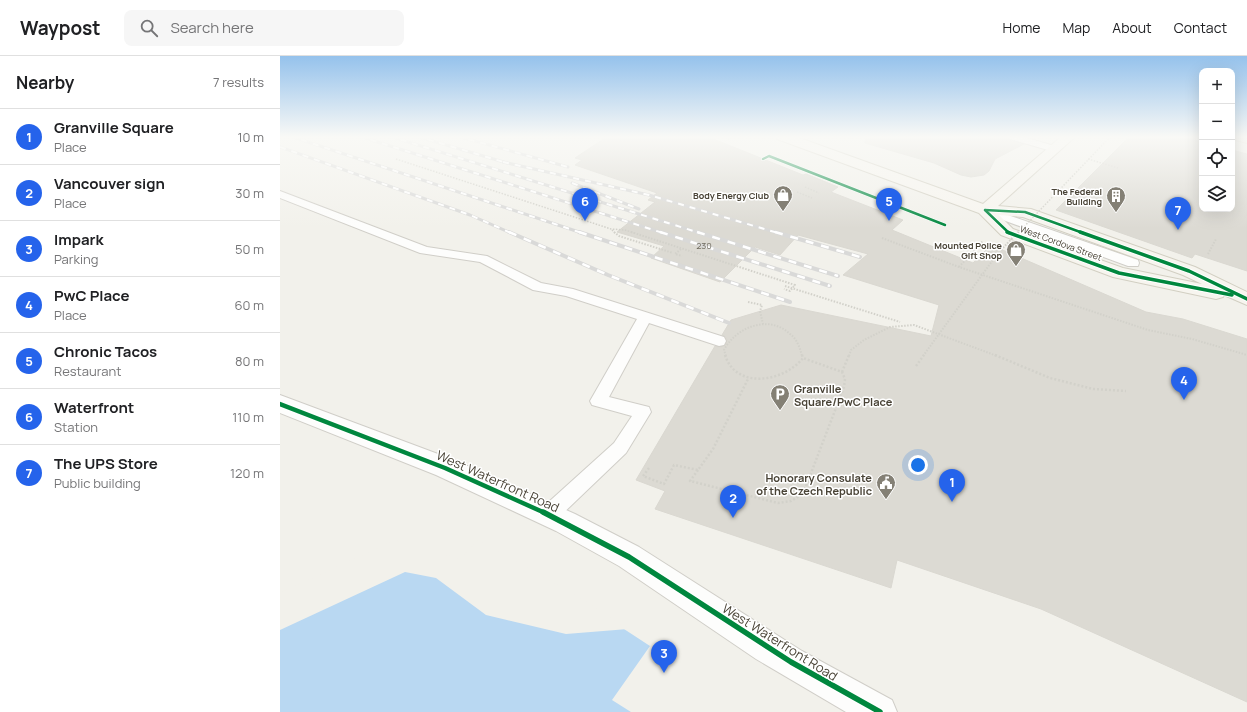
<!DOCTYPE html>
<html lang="en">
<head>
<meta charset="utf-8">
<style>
  body { margin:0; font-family:Manrope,sans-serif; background:#f6f6f6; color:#202124 }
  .controls { position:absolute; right:12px; top:12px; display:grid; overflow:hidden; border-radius:8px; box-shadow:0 4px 16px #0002 }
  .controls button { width:36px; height:36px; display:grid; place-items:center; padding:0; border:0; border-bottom:1px solid #e0e0e0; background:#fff; color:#202124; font:20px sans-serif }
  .you { position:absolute; left:638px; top:409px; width:14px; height:14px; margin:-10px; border:3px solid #fff; border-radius:50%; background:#1a73e8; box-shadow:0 0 0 6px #1a73e833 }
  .badge { display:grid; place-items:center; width:26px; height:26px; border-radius:50%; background:#2563eb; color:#fff; font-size:13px; font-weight:700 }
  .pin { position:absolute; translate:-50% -33px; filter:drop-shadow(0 1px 2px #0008) }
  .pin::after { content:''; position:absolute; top:21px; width:14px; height:12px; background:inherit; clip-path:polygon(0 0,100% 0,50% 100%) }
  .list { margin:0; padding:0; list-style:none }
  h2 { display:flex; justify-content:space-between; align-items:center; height:52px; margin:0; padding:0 16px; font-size:17px }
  h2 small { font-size:13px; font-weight:400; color:#757577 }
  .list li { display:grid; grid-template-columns:26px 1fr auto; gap:12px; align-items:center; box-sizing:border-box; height:56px; padding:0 16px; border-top:1px solid #e0e0e0 }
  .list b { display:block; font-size:15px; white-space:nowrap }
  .list p { margin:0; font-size:13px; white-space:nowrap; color:#757577 }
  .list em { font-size:13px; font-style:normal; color:#757577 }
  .icon { flex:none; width:22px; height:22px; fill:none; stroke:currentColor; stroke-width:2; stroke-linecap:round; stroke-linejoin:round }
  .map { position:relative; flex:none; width:967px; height:656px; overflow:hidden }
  header { display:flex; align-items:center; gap:24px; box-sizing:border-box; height:56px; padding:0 20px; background:#fff; border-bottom:1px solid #e0e0e0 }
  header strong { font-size:19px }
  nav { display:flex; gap:22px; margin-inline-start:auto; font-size:14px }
  .search { width:280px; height:36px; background:#f6f6f6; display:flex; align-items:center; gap:10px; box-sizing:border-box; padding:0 14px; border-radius:8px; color:#757577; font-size:15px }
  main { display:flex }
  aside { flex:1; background:#fff }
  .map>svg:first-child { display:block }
</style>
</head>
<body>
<header>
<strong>Waypost</strong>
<div class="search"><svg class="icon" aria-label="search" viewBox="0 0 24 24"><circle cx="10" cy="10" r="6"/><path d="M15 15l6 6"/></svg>Search here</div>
<nav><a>Home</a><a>Map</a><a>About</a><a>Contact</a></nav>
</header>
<main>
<aside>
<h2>Nearby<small>7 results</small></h2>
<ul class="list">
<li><span class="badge">1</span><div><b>Granville Square</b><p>Place</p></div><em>10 m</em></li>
<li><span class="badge">2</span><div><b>Vancouver sign</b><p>Place</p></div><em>30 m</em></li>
<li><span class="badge">3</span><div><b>Impark</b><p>Parking</p></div><em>50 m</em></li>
<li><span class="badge">4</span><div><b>PwC Place</b><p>Place</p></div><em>60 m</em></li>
<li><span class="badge">5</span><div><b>Chronic Tacos</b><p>Restaurant</p></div><em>80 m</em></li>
<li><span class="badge">6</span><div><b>Waterfront</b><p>Station</p></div><em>110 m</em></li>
<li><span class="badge">7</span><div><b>The UPS Store</b><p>Public building</p></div><em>120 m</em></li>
</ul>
</aside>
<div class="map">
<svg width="967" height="656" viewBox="0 0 967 656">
  <rect width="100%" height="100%" fill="#f2f1eb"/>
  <!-- water -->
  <polygon fill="#b9d8f2" points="115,486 298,543 370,590 332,644 351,656 0,656 0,540"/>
  <!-- pier -->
  <polygon fill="#f2f1eb" points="115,484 180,503 198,484 299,541 348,573 286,578 206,559 156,522 125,516 0,574 0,537"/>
  <!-- building -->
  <g fill="#dcdad3" stroke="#dad8d1">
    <polygon points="328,80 426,80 523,119 526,118 558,131 551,136 623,164 612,174 693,207 711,189 866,256 903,263 967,283 967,646 761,553 617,504 611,532 375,453 385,435 356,424 435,290 439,291 445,290 447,284 445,280 442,279 451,264 501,249 651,280 659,249 563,219 588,198 518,179 500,199 475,191 440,226 371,202 384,190 337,176 375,146 368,144 377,137 295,109 302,104 295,102"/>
    <polygon points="586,80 724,80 727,83 744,88 715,103 709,115 704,119 691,121 681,119 654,107 585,87"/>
    <polygon points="850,80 898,80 922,86 922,153 952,153 952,94 967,98 967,215 915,198 912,202 776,154"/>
  </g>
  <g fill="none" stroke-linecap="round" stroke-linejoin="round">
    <defs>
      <g id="lane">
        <polygon points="725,80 740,80 778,91 780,93 775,96 727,82"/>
        <polygon points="0,135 147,191 207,200 261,227 293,233 444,281 446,285 444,289 439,290 369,267 329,341 369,351 371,356 346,397 276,464 269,467 262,464 259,458 262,452 334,387 352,360 312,349 310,345 357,263 286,240 253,234 200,206 140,197 0,142"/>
        <polygon points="705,151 858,204 859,207 858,210 848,210 701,156 699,154 701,152"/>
      </g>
      <polygon id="street" points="0,339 174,404 295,458 359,491 522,595 612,644 617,656 566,656 476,603 339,510 276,475 156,419 0,357"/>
      <path id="secondary" d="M496,80H514L703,148L782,80H796L718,150L751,153L915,211L967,236V249L944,239L943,241L936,243L833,221L721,179L699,157L497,83ZM719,159L743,161L903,219L922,228L843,212L733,173Z"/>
      <polygon id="primary" points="952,80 967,80 967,87 952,83"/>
    </defs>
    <!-- lane casing -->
    <use href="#lane" stroke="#d0cec8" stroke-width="2"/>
    <!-- street casing -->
    <use href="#street" stroke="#d0cec8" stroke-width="2"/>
    <!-- secondary casing -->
    <use href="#secondary" stroke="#d2cfc2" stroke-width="2"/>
    <!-- primary casing -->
    <use href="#primary" stroke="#d5cfb7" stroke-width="2"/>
    <!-- path-far2 -->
    <g stroke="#d2d1ca" stroke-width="1.5" stroke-dasharray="1.5 1.5" stroke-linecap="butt">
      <polyline points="448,83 454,80"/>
      <polyline points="116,103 331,173 345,174 354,177"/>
      <polyline points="483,103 489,100"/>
      <polyline points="808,103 838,112"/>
      <polyline points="525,131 539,137"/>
      <polyline points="517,136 532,142"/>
      <polyline points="332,174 335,177"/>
    </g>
    <!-- path-far1 -->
    <g stroke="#d2d1ca" stroke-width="2" stroke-dasharray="1.5 1.5" stroke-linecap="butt">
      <polyline points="334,176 339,180 393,197"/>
      <polyline points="351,176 515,229 510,235 504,233"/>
      <polyline points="602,182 679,211 868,274 912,283 967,299"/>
      <polyline points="401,193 395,198 402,200"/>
      <polyline points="928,198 936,183"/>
      <polyline points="679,211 703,185"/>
      <polyline points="505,230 620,266"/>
      <polyline points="468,246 482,249 480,255 483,268"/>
      <path d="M446,300L444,294C456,271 489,258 510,278C517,283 520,292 522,300"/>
      <polyline points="569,300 571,294 584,284 610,271 634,269 717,300"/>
      <polyline points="643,300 718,197"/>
    </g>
    <!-- path -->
    <g stroke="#d2d1ca" stroke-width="2.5" stroke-dasharray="2 2" stroke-linecap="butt">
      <path d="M445,299C456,334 504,326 523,302L522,299"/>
      <polyline points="715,299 770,322 813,333 846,335"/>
      <polyline points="636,310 644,299"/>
      <polyline points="562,316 569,299"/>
      <polyline points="369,412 363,420 384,428 394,409 418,414 433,393 468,323"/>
      <polyline points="418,414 410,425 498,447 511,445 523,438 564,331 565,323 562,316 523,302"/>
    </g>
    <!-- lane -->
    <use href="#lane" fill="#fdfdfc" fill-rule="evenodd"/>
    <!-- street -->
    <use href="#street" fill="#fdfdfc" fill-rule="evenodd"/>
    <!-- secondary -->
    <use href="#secondary" fill="#f7f5ef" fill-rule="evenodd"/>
    <!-- primary -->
    <use href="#primary" fill="#f1eee4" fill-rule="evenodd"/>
    <defs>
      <g id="rail-far1">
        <polyline points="10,80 302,177"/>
        <polyline points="79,80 383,177"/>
        <polyline points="109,80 420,177"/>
        <polyline points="136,80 227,107"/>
        <polyline points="177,80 288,111"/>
        <polyline points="0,91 190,159 231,177"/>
        <polyline points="223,106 369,139 498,177"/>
        <polyline points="292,127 359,153"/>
      </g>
      <g id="rail">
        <polyline points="229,176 328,219 449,267"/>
        <polyline points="299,176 510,246"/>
        <polyline points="380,176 550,230"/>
        <polyline points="417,176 558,220"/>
        <polyline points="495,176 580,201"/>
      </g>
    </defs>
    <!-- rail-far1 casing -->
    <use href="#rail-far1" stroke="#d9d9d8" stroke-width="3"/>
    <!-- rail casing -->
    <use href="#rail" stroke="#d9d9d8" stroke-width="4"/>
    <!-- rail-far1 -->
    <use href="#rail-far1" stroke="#fff" stroke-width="2" stroke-dasharray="6" stroke-linecap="butt"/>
    <!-- rail -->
    <use href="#rail" stroke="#fff" stroke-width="2.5" stroke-dasharray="8" stroke-linecap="butt"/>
    <!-- path-bridge-far1 -->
    <polyline stroke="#d2d1ca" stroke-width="1.5" stroke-dasharray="1.5 1.5" stroke-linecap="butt" points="738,177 831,80"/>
    <!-- path-bridge -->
    <polyline stroke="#d2d1ca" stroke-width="2" stroke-dasharray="1.5 1.5" stroke-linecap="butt" points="721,194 738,176"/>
    <defs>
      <g id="cycleway-far3">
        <polyline points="483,103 489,100 665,169"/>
        <polyline points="705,154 745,156 803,177"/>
        <polyline points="705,154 729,177"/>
      </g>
      <g id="cycleway-far2">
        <polyline points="727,176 839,217 952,239"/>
        <polyline points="800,176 909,215 967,243"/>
      </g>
      <polyline id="cycleway-far1" points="0,348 165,412 265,457"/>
      <polyline id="cycleway" points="263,456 349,501 511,606 600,656"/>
    </defs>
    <!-- cycleway-far3 casing -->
    <use href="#cycleway-far3" stroke="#fff" stroke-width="4"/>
    <!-- cycleway-far2 casing -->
    <use href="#cycleway-far2" stroke="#fff" stroke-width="5.5"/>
    <!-- cycleway-far1 casing -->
    <use href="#cycleway-far1" stroke="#fff" stroke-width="7"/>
    <!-- cycleway casing -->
    <use href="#cycleway" stroke="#fff" stroke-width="8"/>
    <!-- cycleway-far3 -->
    <use href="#cycleway-far3" stroke="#00873e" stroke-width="2.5"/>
    <!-- cycleway-far2 -->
    <use href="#cycleway-far2" stroke="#00873e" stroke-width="3.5"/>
    <!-- cycleway-far1 -->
    <use href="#cycleway-far1" stroke="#00873e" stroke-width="4.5"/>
    <!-- cycleway -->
    <use href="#cycleway" stroke="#00873e" stroke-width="5.5"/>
  </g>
  <!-- sky -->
  <linearGradient id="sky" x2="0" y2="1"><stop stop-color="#95c2ec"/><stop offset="0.47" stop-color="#f9f9f6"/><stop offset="1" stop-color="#f9f9f6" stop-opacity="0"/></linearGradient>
  <rect width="967" height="172" fill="url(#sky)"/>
  <!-- icons -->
  <defs>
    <symbol id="shop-pin" viewBox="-11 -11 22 30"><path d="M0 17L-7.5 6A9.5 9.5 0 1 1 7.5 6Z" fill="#848075" stroke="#fff"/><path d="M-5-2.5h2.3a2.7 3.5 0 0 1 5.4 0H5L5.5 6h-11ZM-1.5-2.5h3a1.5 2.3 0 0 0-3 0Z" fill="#fff"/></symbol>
    <symbol id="building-pin" viewBox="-11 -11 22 30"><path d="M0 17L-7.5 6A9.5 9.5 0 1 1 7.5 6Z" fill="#848075" stroke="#fff"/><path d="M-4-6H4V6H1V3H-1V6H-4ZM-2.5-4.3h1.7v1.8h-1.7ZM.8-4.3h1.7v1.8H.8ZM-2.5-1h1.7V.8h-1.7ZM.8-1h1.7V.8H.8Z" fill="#fff"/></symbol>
    <symbol id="parking-pin" viewBox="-11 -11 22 30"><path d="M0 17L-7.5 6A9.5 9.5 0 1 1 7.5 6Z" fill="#848075" stroke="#fff"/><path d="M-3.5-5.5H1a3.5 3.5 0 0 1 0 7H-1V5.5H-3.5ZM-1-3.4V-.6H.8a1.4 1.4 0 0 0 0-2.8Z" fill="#fff"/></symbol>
    <symbol id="civic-pin" viewBox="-11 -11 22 30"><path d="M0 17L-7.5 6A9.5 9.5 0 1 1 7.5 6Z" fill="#848075" stroke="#fff"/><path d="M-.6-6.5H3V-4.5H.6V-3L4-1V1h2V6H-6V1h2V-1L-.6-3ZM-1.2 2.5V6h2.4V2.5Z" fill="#fff"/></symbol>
  </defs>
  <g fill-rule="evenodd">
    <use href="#shop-pin" x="492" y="128" width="22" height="30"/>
    <use href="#building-pin" x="825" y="129" width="22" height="30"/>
    <use href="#shop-pin" x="725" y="183" width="22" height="30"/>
    <use href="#parking-pin" x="489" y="327" width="22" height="30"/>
    <use href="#civic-pin" x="595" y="416" width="22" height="30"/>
  </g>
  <g text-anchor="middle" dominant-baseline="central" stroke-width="3" stroke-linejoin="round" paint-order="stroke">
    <!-- far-poi labels -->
    <g font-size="9" font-weight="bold" fill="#494336" stroke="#fff" text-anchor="end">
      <text x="822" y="135">The Federal<tspan x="822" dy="10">Building</tspan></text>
      <text x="489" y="139">Body Energy Club</text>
      <text x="722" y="189">Mounted Police<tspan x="722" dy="10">Gift Shop</tspan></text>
    </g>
    <!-- far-street labels -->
    <g font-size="9" fill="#494336" stroke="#fff">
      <text transform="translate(781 187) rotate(20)">West Cordova Street</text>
    </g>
    <!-- number labels -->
    <g font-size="9" fill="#6e6a5e">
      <text x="424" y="189">230</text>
    </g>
    <!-- poi labels -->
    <g font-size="11" font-weight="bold" fill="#494336" stroke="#fff" text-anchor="start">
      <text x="514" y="332">Granville<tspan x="514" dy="13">Square/PwC Place</tspan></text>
      <text x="592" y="421" text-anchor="end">Honorary Consulate<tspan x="592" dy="13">of the Czech Republic</tspan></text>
    </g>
    <!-- near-street labels -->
    <g font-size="13" fill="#494336" stroke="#fff">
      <text transform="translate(218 425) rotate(24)">West Waterfront Road</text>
      <text transform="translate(500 586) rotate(32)">West Waterfront Road</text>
    </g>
  </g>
</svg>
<div class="controls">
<button>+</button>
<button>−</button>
<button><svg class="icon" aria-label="locate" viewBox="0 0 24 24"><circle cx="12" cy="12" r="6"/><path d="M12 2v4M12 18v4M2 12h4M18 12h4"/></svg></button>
<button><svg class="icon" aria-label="layers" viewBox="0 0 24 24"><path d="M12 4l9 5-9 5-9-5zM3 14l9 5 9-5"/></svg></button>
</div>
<div class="you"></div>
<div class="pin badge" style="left:672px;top:446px">1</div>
<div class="pin badge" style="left:453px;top:462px">2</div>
<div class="pin badge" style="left:384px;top:617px">3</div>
<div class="pin badge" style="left:904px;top:344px">4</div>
<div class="pin badge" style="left:609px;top:165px">5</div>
<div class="pin badge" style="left:305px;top:165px">6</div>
<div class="pin badge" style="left:898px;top:174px">7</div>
</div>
</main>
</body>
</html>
